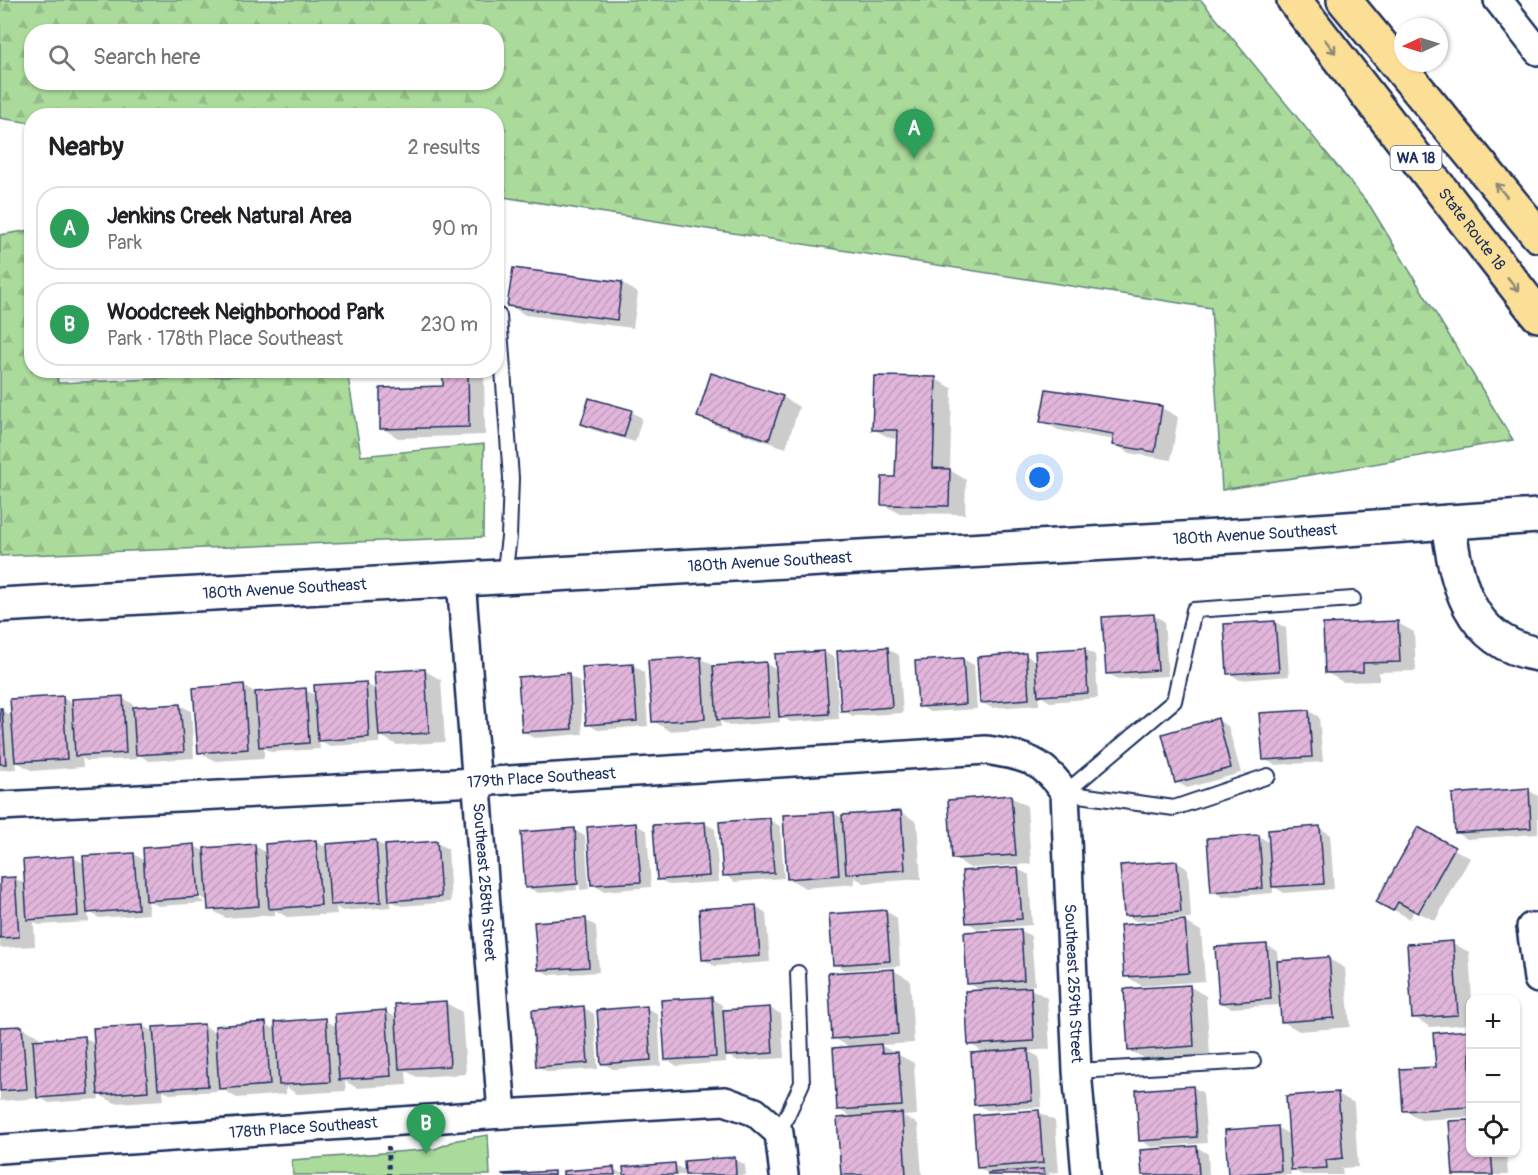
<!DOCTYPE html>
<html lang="en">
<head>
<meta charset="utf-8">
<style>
  body { margin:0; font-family:Pangolin,sans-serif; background:#f2f2f2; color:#202124 }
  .controls { position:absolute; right:18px; bottom:18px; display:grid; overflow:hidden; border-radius:12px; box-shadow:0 2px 4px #0004 }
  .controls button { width:54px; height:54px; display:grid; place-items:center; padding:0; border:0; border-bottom:2px solid #e0e0e0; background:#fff; color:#202124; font:30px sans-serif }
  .compass { position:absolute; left:1394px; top:18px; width:54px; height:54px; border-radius:50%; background:#fff; box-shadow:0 2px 4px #0004; rotate:266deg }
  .you { position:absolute; left:1040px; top:478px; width:21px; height:21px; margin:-15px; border:4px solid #fff; border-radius:50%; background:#1a73e8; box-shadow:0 0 0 9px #1a73e833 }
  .badge { display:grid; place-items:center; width:39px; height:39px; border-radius:50%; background:#1a73e8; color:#fff; font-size:20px; font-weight:700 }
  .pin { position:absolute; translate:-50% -50px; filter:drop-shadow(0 2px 3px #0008) }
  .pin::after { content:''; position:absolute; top:32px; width:21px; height:18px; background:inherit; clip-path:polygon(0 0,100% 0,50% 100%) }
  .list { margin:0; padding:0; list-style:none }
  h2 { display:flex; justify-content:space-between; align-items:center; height:78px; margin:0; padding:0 24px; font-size:26px }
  h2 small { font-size:20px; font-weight:400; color:#757577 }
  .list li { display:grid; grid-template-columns:39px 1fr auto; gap:18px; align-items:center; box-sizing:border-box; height:84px; margin:0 12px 12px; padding:0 12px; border:2px solid #e0e0e0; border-radius:24px }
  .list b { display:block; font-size:22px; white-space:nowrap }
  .list p { margin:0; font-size:20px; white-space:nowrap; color:#757577 }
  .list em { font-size:20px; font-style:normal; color:#757577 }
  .icon { flex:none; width:33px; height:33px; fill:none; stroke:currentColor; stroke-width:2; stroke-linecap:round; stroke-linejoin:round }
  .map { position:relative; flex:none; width:1538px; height:1175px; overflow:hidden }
  .search { position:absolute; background:#fff; box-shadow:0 2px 4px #0004; left:24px; top:24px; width:480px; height:66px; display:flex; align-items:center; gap:15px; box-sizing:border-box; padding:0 21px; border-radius:24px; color:#757577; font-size:22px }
  .panel { position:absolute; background:#fff; box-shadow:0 2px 4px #0004; left:24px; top:108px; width:480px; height:270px; border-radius:24px }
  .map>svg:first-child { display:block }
</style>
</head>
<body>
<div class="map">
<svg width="1538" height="1175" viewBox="0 0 1538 1175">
  <defs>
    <pattern id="forest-firs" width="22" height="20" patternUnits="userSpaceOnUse" patternTransform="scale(1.5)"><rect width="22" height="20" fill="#abdb9b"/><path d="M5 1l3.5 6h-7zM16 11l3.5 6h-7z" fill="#93bc88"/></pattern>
    <pattern id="building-hatch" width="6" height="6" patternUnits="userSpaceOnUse" patternTransform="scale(1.5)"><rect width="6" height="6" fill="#e2b6da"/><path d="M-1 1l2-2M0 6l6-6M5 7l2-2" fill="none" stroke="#c19dbe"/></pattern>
  </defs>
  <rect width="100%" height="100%" fill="#fff"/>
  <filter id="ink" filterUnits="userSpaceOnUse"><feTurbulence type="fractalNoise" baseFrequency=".0167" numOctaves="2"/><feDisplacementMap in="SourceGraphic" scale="12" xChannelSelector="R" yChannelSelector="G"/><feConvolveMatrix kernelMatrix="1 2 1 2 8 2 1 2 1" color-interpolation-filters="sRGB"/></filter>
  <g filter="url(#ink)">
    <!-- green -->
    <polygon fill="#abdb9b" stroke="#63857c" stroke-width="1.5" points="488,1135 490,1175 293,1175 292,1160 435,1149 457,1140"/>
    <!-- forest -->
    <g fill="url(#forest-firs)" stroke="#63857c" stroke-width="1.5" fill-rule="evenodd">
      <path d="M0,0H1201L1370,206L1513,440L1222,490L1211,308L497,196L496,116H32L31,123L0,118ZM32,32H496V82H32Z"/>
      <polygon points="31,230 32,370 57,371 58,383 347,371 361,456 484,444 483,537 0,556 0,235"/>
    </g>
    <!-- shadow -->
    <g fill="#0003">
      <polygon points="622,283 638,293 633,328 525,315 509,305"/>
      <polygon points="444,370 484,370 485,435 398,438 382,428 444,388"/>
      <polygon points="712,375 783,397 799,407 786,448 715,425 699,416"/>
      <polygon points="936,379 952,388 950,470 966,480 965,514 899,513 882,504 897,479 898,439 890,438 873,429"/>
      <polygon points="1047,391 1162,408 1178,417 1171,460 1130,453 1113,444 1114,440 1058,430 1042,421"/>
      <polygon points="590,399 632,412 642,418 635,442 593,430 582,424"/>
      <polygon points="1153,615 1164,621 1168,676 1118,679 1107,673"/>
      <polygon points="1275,622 1286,628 1289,676 1240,680 1229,673"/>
      <polygon points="1398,623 1414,632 1416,671 1379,672 1379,681 1343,682 1327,673"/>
      <polygon points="888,649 899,655 903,713 853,716 842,710"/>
      <polygon points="1085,649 1095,655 1098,698 1050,702 1039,695 1039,705 992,708 981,702 1026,655 1037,662"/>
      <polygon points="824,652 835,658 839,719 791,722 779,715 780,722 729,726 720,720 721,727 670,731 653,721 700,658 716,667 765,663 777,670"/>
      <polygon points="963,659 974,665 977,709 930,712 920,706"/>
      <polygon points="633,665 644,672 648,726 598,730 587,724"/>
      <polygon points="424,670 441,680 445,742 397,745 379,735 380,743 330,746 319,740 320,749 271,752 264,748 264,758 215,761 199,752 244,686 256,693 305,690 317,696 365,683 377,690"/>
      <polygon points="568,675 579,681 583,734 534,738 523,731"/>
      <polygon points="62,697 73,704 122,698 133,704 133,709 180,705 191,711 194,758 149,761 136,753 136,759 87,761 82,758 83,767 33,771 15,761 16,769 0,770 0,710 13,716"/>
      <polygon points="1309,711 1319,717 1323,762 1275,765 1264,759"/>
      <polygon points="1217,720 1228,726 1241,773 1187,788 1177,782"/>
      <polygon points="1528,790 1538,796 1538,834 1467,839 1456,832"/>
      <polygon points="1011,797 1027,806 1031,864 970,868 954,858"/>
      <polygon points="901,812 917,822 921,879 864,883 854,877 855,884 805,888 788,878 834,813 844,819"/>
      <polygon points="769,820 780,826 784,878 735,882 725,875"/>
      <polygon points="704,823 715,829 719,882 669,885 659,879"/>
      <polygon points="636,825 647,831 651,887 604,891 593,885"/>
      <polygon points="1319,828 1330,834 1334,889 1284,893 1273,886 1273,893 1223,897 1212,891 1259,836 1270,843"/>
      <polygon points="1418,829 1470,858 1435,921 1414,910 1410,919 1378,901"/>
      <polygon points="574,830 585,836 589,889 580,890 576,834 573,834 577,890 538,893 527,887"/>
      <polygon points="316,842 328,848 376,842 387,848 437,843 448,849 451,902 401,906 390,900 391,907 342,911 336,907 337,914 287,917 275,910 275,915 226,918 210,909 209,902 193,892 192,895 206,903 158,906 148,900 149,914 99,918 88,911 89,922 39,925 34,922 35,946 0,948 0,879 15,878 26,885 74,858 85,864 134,854 145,861 194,846 206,852 255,846 267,853"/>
      <polygon points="1177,862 1188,869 1191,918 1136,921 1125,915"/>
      <polygon points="1018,869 1029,875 1032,925 978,929 967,922"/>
      <polygon points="756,906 766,913 770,962 715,966 704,960"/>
      <polygon points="886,911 897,918 900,966 845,970 834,964 831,915"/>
      <polygon points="585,920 596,926 599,972 550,975 539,969"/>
      <polygon points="1185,922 1201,931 1205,981 1142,986 1126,976"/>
      <polygon points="1020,930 1031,936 1035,985 1026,986 1047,998 1050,1049 1028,1051 1039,1057 1042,1107 987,1110 976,1104 986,1054 970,1044 983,992 969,983"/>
      <polygon points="1452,943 1469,952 1472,1000 1470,1000 1470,1024 1430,1027 1414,1017"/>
      <polygon points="1266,945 1277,951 1278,962 1329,959 1345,968 1350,1027 1299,1031 1282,1021 1281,1005 1231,1008 1220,1002"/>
      <polygon points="893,970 910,980 914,1043 880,1045 914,1063 917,1115 903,1116 918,1124 922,1175 843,1175 854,1118 839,1110 851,1048 834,1038"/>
      <polygon points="1189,986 1206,996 1210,1055 1146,1059 1129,1050"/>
      <polygon points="711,998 722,1005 723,1012 770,1008 781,1014 784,1058 738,1061 726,1054 726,1062 677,1066 666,1059"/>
      <polygon points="446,1003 462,1012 466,1074 417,1077 406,1071 407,1085 357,1088 345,1081 346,1091 297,1094 286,1087 286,1094 237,1098 218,1087 218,1091 170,1094 163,1091 164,1100 115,1103 98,1094 99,1099 49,1103 41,1098 0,1101 0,1029 22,1027 39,1037 39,1041 84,1037 95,1044 143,1026 155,1033 203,1025 216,1033 265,1024 277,1030 325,1020 337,1027 386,1012 398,1018"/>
      <polygon points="583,1007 594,1014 598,1069 548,1072 537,1066"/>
      <polygon points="647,1008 658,1014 661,1066 613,1069 602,1063"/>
      <polygon points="1469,1032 1470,1117 1421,1120 1404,1110"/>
      <polygon points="1193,1087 1203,1093 1207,1143 1151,1147 1141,1140"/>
      <polygon points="1338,1094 1354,1103 1358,1167 1342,1168 1343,1175 1302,1175 1290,1168 1291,1175 1229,1174 1277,1127 1290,1135"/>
      <polygon points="1039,1112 1055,1121 1059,1172 1048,1173 1052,1175 990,1175 978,1167"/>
      <polygon points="1470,1121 1470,1152 1506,1152 1508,1175 1455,1175 1451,1122"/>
      <polygon points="1197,1147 1208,1154 1209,1175 1143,1175"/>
      <polygon points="735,1159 745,1165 746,1175 625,1175 675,1165 686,1171"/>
      <polygon points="614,1169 624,1175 565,1175"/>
    </g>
    <!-- building -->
    <g fill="url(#building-hatch)" stroke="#1b2f5e" stroke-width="1.5">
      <polygon points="513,268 622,282 617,320 507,306"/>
      <polygon points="443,370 468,370 469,427 380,429 380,388 443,386"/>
      <polygon points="711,373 783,396 769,440 697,417"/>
      <polygon points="874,376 936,377 933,468 950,469 949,506 881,505 882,477 895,477 897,430 872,430"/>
      <polygon points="1046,389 1162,406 1155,452 1112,445 1114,434 1040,422"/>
      <polygon points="589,398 632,410 624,437 581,424"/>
      <polygon points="1154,614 1158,670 1106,674 1102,617"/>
      <polygon points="1275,621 1279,671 1227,674 1224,624"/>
      <polygon points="1398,621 1400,662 1363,663 1363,672 1325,673 1323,624"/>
      <polygon points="888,647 892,707 841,711 837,651"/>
      <polygon points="1085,648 1088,693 1038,696 1035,651"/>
      <polygon points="824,651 829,714 779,717 775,654"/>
      <polygon points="1026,653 1029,699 980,703 977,657"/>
      <polygon points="701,657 705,719 652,722 648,660"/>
      <polygon points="963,658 966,704 918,707 915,661"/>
      <polygon points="766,662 769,717 717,720 713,666"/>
      <polygon points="633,664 637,721 586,725 582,667"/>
      <polygon points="425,669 429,733 379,736 374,672"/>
      <polygon points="569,673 572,729 522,732 518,677"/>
      <polygon points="366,682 369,737 318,741 314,685"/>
      <polygon points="244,684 248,749 198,753 193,688"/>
      <polygon points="306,688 309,743 259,747 255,692"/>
      <polygon points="63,696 67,759 15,762 10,699"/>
      <polygon points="123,696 126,753 75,756 72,699"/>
      <polygon points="180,704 184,752 136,755 133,707"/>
      <polygon points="0,708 2,708 6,764 0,764"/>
      <polygon points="1309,710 1312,757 1263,760 1259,713"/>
      <polygon points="1218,718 1231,768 1175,783 1162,734"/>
      <polygon points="1529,788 1531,828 1455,833 1452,794"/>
      <polygon points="1011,795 1016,855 952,859 948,800"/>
      <polygon points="901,811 905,870 846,874 842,815"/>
      <polygon points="834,812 839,875 787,879 783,815"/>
      <polygon points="770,818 774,873 723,876 719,822"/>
      <polygon points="705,822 709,876 657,880 653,825"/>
      <polygon points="636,823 641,882 591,885 587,827"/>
      <polygon points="1320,826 1324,884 1272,887 1268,830"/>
      <polygon points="1418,827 1455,847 1418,913 1398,902 1393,911 1376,902"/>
      <polygon points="575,828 578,884 525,888 521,832"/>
      <polygon points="1259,835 1263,888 1211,892 1207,838"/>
      <polygon points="316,840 321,905 269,909 265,844"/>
      <polygon points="376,840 381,902 330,905 326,844"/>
      <polygon points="437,841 441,897 389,901 385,845"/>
      <polygon points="195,844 199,897 146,901 143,848"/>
      <polygon points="255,844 259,906 208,910 204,848"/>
      <polygon points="134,853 138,909 87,913 83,856"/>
      <polygon points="74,856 78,916 27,920 23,860"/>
      <polygon points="1177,861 1181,912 1124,916 1120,865"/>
      <polygon points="1018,867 1022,919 966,923 962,871"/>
      <polygon points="15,877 19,937 0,938 0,878"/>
      <polygon points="756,905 760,956 702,960 699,909"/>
      <polygon points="886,910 890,961 833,965 829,914"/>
      <polygon points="586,918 589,967 538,970 534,922"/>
      <polygon points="1185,920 1189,973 1124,977 1120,925"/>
      <polygon points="1021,929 1024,980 967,984 964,932"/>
      <polygon points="1453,941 1458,1015 1412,1018 1407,944"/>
      <polygon points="1267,944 1271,999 1219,1003 1215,947"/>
      <polygon points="1329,957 1334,1018 1281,1022 1277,961"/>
      <polygon points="894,969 898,1034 832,1039 828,973"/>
      <polygon points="1190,985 1194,1046 1128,1051 1124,989"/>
      <polygon points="1031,987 1034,1041 968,1045 965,991"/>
      <polygon points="712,997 716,1057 665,1060 661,1000"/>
      <polygon points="446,1001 450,1066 399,1069 395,1004"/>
      <polygon points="584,1006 588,1063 536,1067 532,1010"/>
      <polygon points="647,1006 651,1060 601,1064 597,1010"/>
      <polygon points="770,1007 773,1053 726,1056 723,1010"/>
      <polygon points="386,1010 391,1076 339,1080 335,1014"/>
      <polygon points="326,1018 330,1082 279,1085 275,1022"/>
      <polygon points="266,1022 270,1085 219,1089 215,1026"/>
      <polygon points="204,1024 208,1086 158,1089 153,1027"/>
      <polygon points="143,1025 148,1091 98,1095 93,1028"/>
      <polygon points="22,1026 27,1089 0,1091 0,1027"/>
      <polygon points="1470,1030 1470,1107 1403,1111 1400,1069 1436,1067 1433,1033"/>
      <polygon points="85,1036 89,1094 37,1098 33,1040"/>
      <polygon points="881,1044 882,1053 898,1052 902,1106 837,1110 833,1048"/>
      <polygon points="1028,1049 1032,1101 974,1105 971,1053"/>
      <polygon points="1193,1086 1197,1137 1139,1141 1136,1090"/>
      <polygon points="1338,1092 1343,1158 1326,1160 1327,1168 1291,1170 1286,1096"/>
      <polygon points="1039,1110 1043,1163 977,1168 973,1115"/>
      <polygon points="902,1113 906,1175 841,1175 837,1118"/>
      <polygon points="1470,1120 1470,1152 1491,1152 1493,1175 1453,1175 1449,1121"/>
      <polygon points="1278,1126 1281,1171 1228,1175 1225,1130"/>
      <polygon points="1197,1146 1199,1175 1142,1175 1140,1150"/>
      <polygon points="735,1157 736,1175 685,1175 684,1161"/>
      <polygon points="675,1163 676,1175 624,1175 623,1167"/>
      <polygon points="614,1167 615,1175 563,1175 563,1171"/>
      <polygon points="1044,1169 1045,1175 988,1175 988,1173"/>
      <polygon points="554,1171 554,1175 502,1175 502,1174"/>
    </g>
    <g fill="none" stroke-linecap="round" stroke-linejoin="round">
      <defs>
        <g id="lane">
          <polyline points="499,316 511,478 509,537 504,577"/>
          <polyline points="1065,793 1174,701 1194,610 1353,599"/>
          <polyline points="1065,793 1174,808 1268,776"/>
          <polyline points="1077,1071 1253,1061"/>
          <polyline points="779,1133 802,1083 798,973"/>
        </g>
        <g id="street">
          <polyline points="1498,0 1538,51"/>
          <path id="s1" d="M461,579L502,1114"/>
          <path id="s2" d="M0,806L476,782L986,750C1023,756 1043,759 1065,793L1077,1071L1086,1175"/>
          <polyline points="1531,927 1538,979"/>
          <path id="s3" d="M0,1149L502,1114L725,1101L755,1112L779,1133L784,1175"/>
        </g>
        <g id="secondary">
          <path d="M1448,522C1456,581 1468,643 1538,654"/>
          <path id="s4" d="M0,605L1287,533L1538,516"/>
        </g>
        <g id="highway">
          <path id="s5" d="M1294,0L1538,315"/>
          <polyline points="1344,0 1538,235"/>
        </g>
      </defs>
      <!-- lane casing -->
      <use href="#lane" stroke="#1b2f5e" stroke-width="18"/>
      <!-- street casing -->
      <use href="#street" stroke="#1b2f5e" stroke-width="32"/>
      <!-- secondary casing -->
      <use href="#secondary" stroke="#1b2f5e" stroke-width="38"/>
      <!-- highway casing -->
      <use href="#highway" stroke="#1b2f5e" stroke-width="38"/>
      <!-- path -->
      <polyline stroke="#1b2f5e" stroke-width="4" stroke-dasharray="4.5 4.5" stroke-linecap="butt" points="388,1146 389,1175"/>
      <!-- lane -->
      <use href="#lane" stroke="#fff" stroke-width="14"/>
      <!-- street -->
      <use href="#street" stroke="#fff" stroke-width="27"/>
      <!-- secondary -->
      <use href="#secondary" stroke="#fff" stroke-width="33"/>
      <!-- highway -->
      <use href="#highway" stroke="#fbdf96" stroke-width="33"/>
    </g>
    <!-- one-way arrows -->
    <defs><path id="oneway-shaft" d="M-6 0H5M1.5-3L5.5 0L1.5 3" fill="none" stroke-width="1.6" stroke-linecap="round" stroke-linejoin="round" transform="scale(1.5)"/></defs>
    <g stroke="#8b877a">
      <use href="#oneway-shaft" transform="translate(1330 46) rotate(52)"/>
      <use href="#oneway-shaft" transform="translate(1501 190) rotate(-130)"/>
      <use href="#oneway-shaft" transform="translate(1513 284) rotate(52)"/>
    </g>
  </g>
  <g text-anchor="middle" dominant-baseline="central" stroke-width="6" stroke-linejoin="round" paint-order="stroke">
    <!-- shield labels -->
    <rect fill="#fff" stroke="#5f6d8e" stroke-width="1.5" x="1390.5" y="146" width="51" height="24" rx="4.5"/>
    <g font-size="15" font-weight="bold" fill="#1b2f5e">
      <text x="1416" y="158">WA 18</text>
    </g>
    <!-- street labels -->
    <g font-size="16" fill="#1b2f5e" stroke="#fff">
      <text stroke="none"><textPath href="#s5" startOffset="290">State Route 18</textPath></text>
      <text stroke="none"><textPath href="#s4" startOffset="1257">180th Avenue Southeast</textPath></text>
      <text stroke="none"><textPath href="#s4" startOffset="771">180th Avenue Southeast</textPath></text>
      <text stroke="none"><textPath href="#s4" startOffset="285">180th Avenue Southeast</textPath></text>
      <text stroke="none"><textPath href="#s2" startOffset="542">179th Place Southeast</textPath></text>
      <text stroke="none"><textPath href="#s1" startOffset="304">Southeast 258th Street</textPath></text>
      <text stroke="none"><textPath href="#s2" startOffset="1272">Southeast 259th Street</textPath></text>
      <text stroke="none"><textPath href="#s3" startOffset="304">178th Place Southeast</textPath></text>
    </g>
  </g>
</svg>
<div class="controls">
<button>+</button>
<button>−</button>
<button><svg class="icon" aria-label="locate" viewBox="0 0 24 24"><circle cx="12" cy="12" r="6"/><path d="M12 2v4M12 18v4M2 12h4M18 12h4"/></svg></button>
</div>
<svg class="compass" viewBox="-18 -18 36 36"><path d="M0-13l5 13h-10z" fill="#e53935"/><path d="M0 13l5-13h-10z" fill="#757577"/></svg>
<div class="you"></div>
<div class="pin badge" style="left:914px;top:159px;background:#2e9e5b">A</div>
<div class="pin badge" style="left:426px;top:1154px;background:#2e9e5b">B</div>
<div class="search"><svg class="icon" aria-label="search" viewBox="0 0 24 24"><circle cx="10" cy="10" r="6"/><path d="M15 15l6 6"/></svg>Search here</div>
<section class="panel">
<h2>Nearby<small>2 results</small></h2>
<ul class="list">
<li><span class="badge" style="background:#2e9e5b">A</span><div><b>Jenkins Creek Natural Area</b><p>Park</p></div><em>90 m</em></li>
<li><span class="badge" style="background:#2e9e5b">B</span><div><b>Woodcreek Neighborhood Park</b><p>Park · 178th Place Southeast</p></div><em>230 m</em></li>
</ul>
</section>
</div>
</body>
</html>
